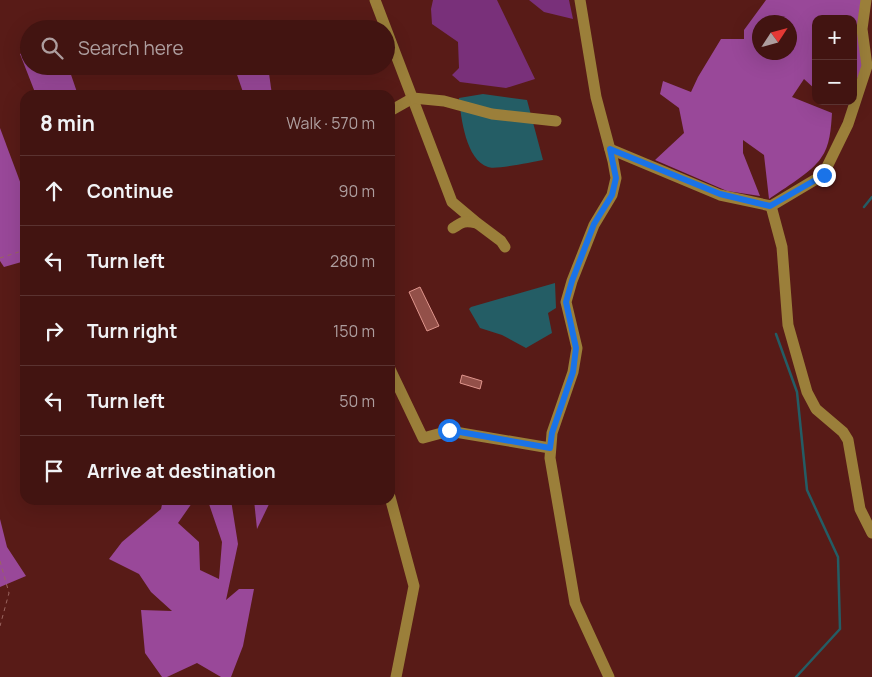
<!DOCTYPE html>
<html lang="en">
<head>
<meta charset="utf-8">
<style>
  body { margin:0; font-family:Manrope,sans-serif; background:#491d1a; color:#f1f3f6 }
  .controls { position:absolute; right:15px; top:15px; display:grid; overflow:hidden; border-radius:10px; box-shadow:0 5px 20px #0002 }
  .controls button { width:45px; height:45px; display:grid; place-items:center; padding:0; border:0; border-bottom:1px solid #5a3331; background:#421411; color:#f1f3f6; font:25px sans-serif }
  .compass { position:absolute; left:752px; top:15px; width:45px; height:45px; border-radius:50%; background:#421411; box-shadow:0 5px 20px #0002; rotate:54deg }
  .stop { position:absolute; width:15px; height:15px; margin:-11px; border:4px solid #1a73e8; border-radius:50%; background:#fff }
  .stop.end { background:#1a73e8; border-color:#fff; box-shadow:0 1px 5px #0008 }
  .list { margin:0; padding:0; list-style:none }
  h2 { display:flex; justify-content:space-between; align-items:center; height:65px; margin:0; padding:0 20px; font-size:21px }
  h2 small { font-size:16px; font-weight:400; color:#ae9e9f }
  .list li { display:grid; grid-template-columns:32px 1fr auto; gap:15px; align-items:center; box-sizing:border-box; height:70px; padding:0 20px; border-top:1px solid #5a3331 }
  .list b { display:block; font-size:19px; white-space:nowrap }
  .list em { font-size:16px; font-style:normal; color:#ae9e9f }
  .icon { flex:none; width:28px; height:28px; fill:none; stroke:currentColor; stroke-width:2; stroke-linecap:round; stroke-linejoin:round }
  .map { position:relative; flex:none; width:872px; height:677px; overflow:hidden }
  .search { position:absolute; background:#421411; box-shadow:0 5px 20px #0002; left:20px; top:20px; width:375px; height:55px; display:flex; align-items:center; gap:12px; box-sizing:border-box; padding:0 18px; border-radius:28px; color:#ae9e9f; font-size:19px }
  .panel { position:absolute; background:#421411; box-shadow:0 5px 20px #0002; left:20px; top:90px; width:375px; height:415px; border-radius:15px }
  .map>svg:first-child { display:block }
</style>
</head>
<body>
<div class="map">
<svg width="872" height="677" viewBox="0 0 872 677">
  <rect width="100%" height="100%" fill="#581b17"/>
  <!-- green -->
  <g fill="#79307a">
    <polygon points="433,0 497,0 535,79 506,88 460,82 452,75 459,68 458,42 432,24 431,9"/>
    <polygon points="529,0 569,0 573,19 544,12"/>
  </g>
  <!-- forest -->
  <g fill="#994899" fill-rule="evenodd">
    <path d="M766,0H863L866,62L856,81L853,94V19H816V90L804,79L792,97L832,113C831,128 830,146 821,158C812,172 783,189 769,199L764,155L743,140V153L760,196L727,191L655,160L684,133L679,108L660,94L663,81L691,92L698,77L721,39H744V30ZM760,22H790V52H760Z"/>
    <polygon points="29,49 29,66 68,66 78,95 36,95 20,54"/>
    <polygon points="234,66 268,66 272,95 244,95"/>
    <polygon points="0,128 25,195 25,261 4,267 0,261"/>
    <polygon points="163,500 189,500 192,503 178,523 199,542 200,570 219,579 222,542 209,504 231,500 238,544 226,600 239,589 254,589 243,646 231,677 221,677 197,663 167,677 162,677 145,653 141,610 172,611 151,592 139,574 109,559 122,542 161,509"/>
    <polygon points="254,500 271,500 257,529"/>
    <polygon points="0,519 7,547 26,576 0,587"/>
  </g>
  <!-- water -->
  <g fill="#245d65">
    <path d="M483,94L527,100L543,160C532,162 495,170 488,167C466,160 461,118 459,98Z"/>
    <polygon points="555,283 556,308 548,313 552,333 526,348 502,335 480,328 469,309 471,307"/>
  </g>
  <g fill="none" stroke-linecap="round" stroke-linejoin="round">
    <!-- stream -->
    <g stroke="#245d65" stroke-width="2.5">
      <polyline points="864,207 872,197"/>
      <polyline points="776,334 797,392 807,490 838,557 840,629 796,677"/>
    </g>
  </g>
  <!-- building -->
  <g fill="#935049" stroke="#e0968d">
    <polygon points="420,287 439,326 427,331 409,292"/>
    <polygon points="462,375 482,381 480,389 460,383"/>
  </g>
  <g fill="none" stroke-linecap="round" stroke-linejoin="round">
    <!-- path -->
    <g stroke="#9a6560" stroke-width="1" stroke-dasharray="4 4" stroke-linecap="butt">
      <polyline points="0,258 25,250"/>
      <polyline points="0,561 9,593 0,626"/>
    </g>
    <!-- minor -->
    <g stroke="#9b7f3a" stroke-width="11">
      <polyline points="375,0 452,202 477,223 501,241 505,247"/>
      <polyline points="580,0 596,97 613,161 616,178 612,195 594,225 572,281 566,302 577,348 573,372 552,433 550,458 575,603 609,677"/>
      <polyline points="390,111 413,98 444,101 492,114 556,121"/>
      <polyline points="610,149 720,195 771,206 823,175 848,124 867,66 862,29 866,0"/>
      <polyline points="771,206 782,247 788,325 807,392 816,409 843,432 848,440 860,509 872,533"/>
      <path d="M453,228C462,222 465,220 476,223"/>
      <polyline points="390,369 423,438 449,431 550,448"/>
      <polyline points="390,497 414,586 396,677"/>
    </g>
  </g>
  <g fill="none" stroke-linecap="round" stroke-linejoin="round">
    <!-- route -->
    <polyline stroke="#1a73e8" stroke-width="6" points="449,430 550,448 552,433 573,372 576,348 566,302 572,281 594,224 612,195 616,178 610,149 720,194 770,206 824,175"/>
  </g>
</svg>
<div class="controls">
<button>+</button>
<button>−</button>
</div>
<svg class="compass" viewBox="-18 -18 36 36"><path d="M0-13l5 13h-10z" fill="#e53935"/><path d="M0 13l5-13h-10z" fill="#ae9e9f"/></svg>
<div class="stop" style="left:449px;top:430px"></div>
<div class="stop end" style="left:824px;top:175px"></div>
<div class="search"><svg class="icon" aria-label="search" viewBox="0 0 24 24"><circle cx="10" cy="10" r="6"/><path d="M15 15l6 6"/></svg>Search here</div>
<section class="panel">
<h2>8 min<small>Walk · 570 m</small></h2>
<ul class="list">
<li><svg class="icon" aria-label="ahead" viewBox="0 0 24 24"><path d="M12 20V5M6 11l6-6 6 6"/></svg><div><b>Continue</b></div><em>90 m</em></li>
<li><svg class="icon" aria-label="left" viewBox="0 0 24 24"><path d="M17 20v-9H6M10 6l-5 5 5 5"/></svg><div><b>Turn left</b></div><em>280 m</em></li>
<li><svg class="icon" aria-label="right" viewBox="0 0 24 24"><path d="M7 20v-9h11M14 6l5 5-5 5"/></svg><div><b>Turn right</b></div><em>150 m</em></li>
<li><svg class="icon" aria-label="left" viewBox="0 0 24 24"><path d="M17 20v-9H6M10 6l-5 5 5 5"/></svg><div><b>Turn left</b></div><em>50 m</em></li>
<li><svg class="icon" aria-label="arrive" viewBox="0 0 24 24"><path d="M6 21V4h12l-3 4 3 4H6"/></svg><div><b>Arrive at destination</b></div></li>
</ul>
</section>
</div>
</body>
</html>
